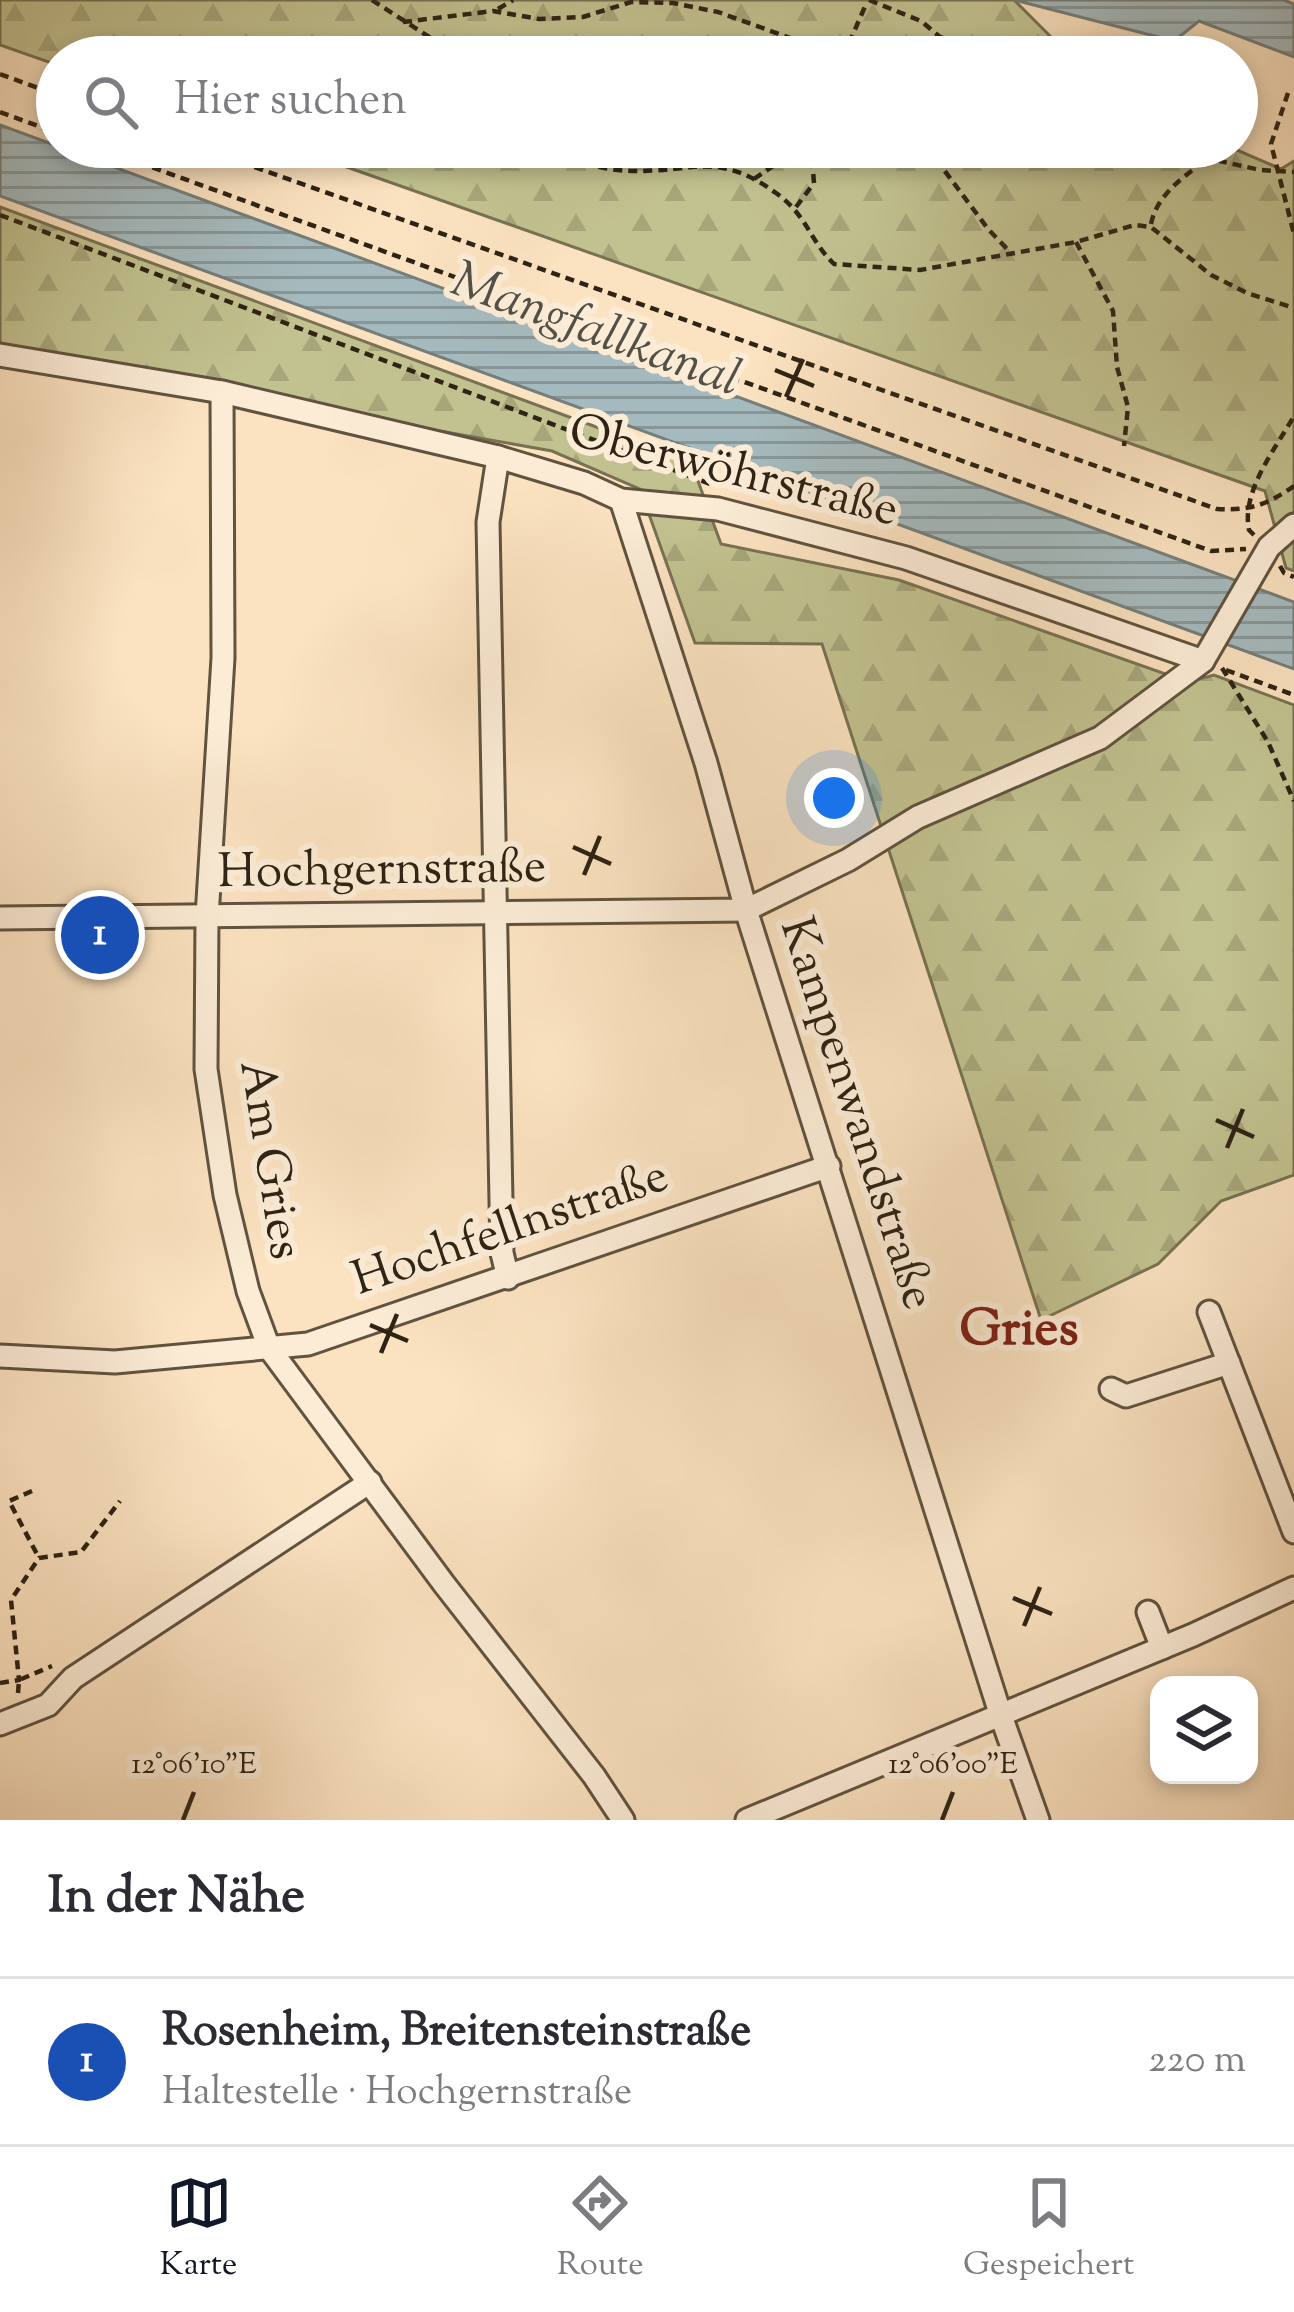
<!DOCTYPE html>
<html lang="de">
<head>
<meta charset="utf-8">
<style>
  body { margin:0; font-family:"Sorts Mill Goudy",serif; background:#f7f7f7; color:#2b2b33 }
  .controls { position:absolute; right:36px; bottom:36px; display:grid; overflow:hidden; border-radius:24px; box-shadow:0 6px 18px #0003 }
  .controls button { width:108px; height:108px; display:grid; place-items:center; padding:0; border:0; border-bottom:3px solid #e1e1e2; background:#fff; color:#2b2b33; font:60px sans-serif }
  .you { position:absolute; left:834px; top:798px; width:42px; height:42px; margin:-30px; border:9px solid #fff; border-radius:50%; background:#1a73e8; box-shadow:0 0 0 18px #1a73e833 }
  .badge { display:grid; place-items:center; width:78px; height:78px; border-radius:50%; background:#111827; color:#fff; font-size:39px; font-weight:700 }
  .pin { position:absolute; translate:-50% -50%; border:6px solid #fff; box-shadow:0 3px 12px #0006 }
  .list { margin:0; padding:0; list-style:none }
  h2 { display:flex; justify-content:space-between; align-items:center; height:156px; margin:0; padding:0 48px; font-size:51px }
  h2 small { font-size:39px; font-weight:400; color:#7c7c81 }
  .list li { display:grid; grid-template-columns:78px 1fr auto; gap:36px; align-items:center; box-sizing:border-box; height:168px; padding:0 48px; border-top:3px solid #e1e1e2 }
  .list b { display:block; font-size:45px; white-space:nowrap }
  .list p { margin:0; font-size:39px; white-space:nowrap; color:#7c7c81 }
  .list em { font-size:39px; font-style:normal; color:#7c7c81 }
  .icon { flex:none; width:66px; height:66px; fill:none; stroke:currentColor; stroke-width:2; stroke-linecap:round; stroke-linejoin:round }
  .map { position:relative; flex:none; width:1294px; height:1820px; overflow:hidden }
  .search { position:absolute; background:#fff; box-shadow:0 6px 18px #0003; left:36px; right:36px; top:36px; height:132px; display:flex; align-items:center; gap:30px; box-sizing:border-box; padding:0 42px; border-radius:66px; color:#7c7c81; font-size:45px }
  .sheet { height:324px; background:#fff }
  nav { display:flex; justify-content:space-around; align-items:center; box-sizing:border-box; height:168px; border-top:3px solid #e1e1e2; background:#fff; font-size:33px; color:#7c7c81 }
  nav a { display:grid; justify-items:center; gap:6px }
  nav .on { color:#111827 }
  .map>svg:first-child { display:block }
</style>
</head>
<body>
<div class="map">
<svg width="1294" height="1820" viewBox="0 0 1294 1820">
  <defs>
    <pattern id="forest-firs" width="22" height="20" patternUnits="userSpaceOnUse" patternTransform="scale(3)"><rect width="22" height="20" fill="#c2c290"/><path d="M5 1l3.5 6h-7zM16 11l3.5 6h-7z" fill="#a7a67b"/></pattern>
    <pattern id="water-rules" width="6" height="5" patternUnits="userSpaceOnUse" patternTransform="scale(3)"><rect width="6" height="5" fill="#a5babe"/><path d="M0 2.5h6" fill="none" stroke="#879799"/></pattern>
  </defs>
  <rect width="100%" height="100%" fill="#fbe2c0"/>
  <filter id="stains"><feTurbulence type="fractalNoise" baseFrequency=".00167" numOctaves="4"/><feColorMatrix values="0 0 0 0 .2 0 0 0 0 .09 0 0 0 0 .02 0 0 0 .5 -.17"/></filter>
  <radialGradient id="worn" r=".72"><stop offset=".6" stop-color="#630" stop-opacity="0"/><stop offset="1" stop-color="#630" stop-opacity=".3"/></radialGradient>
  <!-- forest -->
  <g fill="url(#forest-firs)" stroke="#787252" stroke-width="3">
    <polygon points="0,0 1014,0 1071,57 57,57 57,65 0,45"/>
    <polygon points="290,147 1230,147 1281,169 1294,161 1294,571 1286,568 1265,491"/>
    <polygon points="0,207 691,462 721,544 899,580 1188,682 1214,675 1294,705 1294,1175 1221,1201 1158,1264 1041,1320 822,644 695,643 640,489 552,451 0,352"/>
  </g>
  <!-- water -->
  <g fill="url(#water-rules)" stroke="#757e7a" stroke-width="3">
    <polygon points="1014,0 1284,0 1294,4 1294,57 1199,21 1174,41"/>
    <polygon points="0,125 1294,602 1294,669 0,196"/>
  </g>
  <g fill="none" stroke-linecap="round" stroke-linejoin="round">
    <defs>
      <g id="minor">
        <polyline points="0,355 222,392 498,457 584,483 621,500 718,509 906,558 1203,661"/>
        <polyline points="222,392 223,658 207,917 206,1069 225,1195 248,1291 269,1348 444,1584 594,1776 623,1820"/>
        <polyline points="498,457 488,522 502,1253 508,1278"/>
        <polyline points="621,500 706,763 746,910 1000,1713 1038,1820"/>
        <polyline points="0,918 746,910 848,860 918,817 1100,738 1203,661 1269,547 1294,525"/>
        <polyline points="1209,1312 1294,1532"/>
        <polyline points="0,1356 115,1362 308,1344 829,1166"/>
        <polyline points="1111,1389 1126,1396 1229,1363"/>
        <polyline points="1148,1612 1162,1648"/>
        <polyline points="0,1724 48,1705 73,1678 370,1482"/>
        <polyline points="747,1820 1193,1635 1294,1588"/>
      </g>
    </defs>
    <!-- minor casing -->
    <use href="#minor" stroke="#61533f" stroke-width="27"/>
    <!-- path -->
    <g stroke="#2e2314" stroke-width="4.5" stroke-dasharray="9 6" stroke-linecap="butt">
      <polyline points="372,0 460,57"/>
      <polyline points="869,0 921,21 940,37 1009,57"/>
      <polyline points="498,9 513,0"/>
      <polyline points="403,22 493,11 539,19 583,17 631,2 673,3 718,12 843,57"/>
      <polyline points="843,57 867,2"/>
      <polyline points="1010,57 1057,57"/>
      <polyline points="0,74 57,95"/>
      <polyline points="1288,93 1271,144 1294,234"/>
      <polyline points="0,112 57,133"/>
      <polyline points="96,147 1211,551 1246,549"/>
      <path d="M198,147L1217,509C1249,511 1267,505 1294,486"/>
      <path d="M542,147C569,161 602,170 632,171C694,172 718,151 776,193C808,216 809,240 834,264L920,270L1076,242L1135,225L1151,227L1211,275L1247,293L1294,308"/>
      <polyline points="927,147 988,229 1013,255"/>
      <polyline points="1162,147 1179,152"/>
      <polyline points="1180,147 1179,152 1260,170 1294,172"/>
      <polyline points="754,179 801,147"/>
      <polyline points="796,207 814,183 811,147"/>
      <polyline points="0,215 713,485"/>
      <path d="M1151,224C1157,194 1184,177 1208,158"/>
      <polyline points="1076,242 1113,311 1117,367 1128,407 1124,446"/>
      <path d="M1254,535L1249,530C1241,491 1276,448 1294,416"/>
      <polyline points="1280,566 1284,573 1294,577"/>
      <polyline points="1222,668 1268,742 1294,801"/>
      <polyline points="1226,670 1294,695"/>
      <polyline points="32,1491 9,1501 39,1558"/>
      <polyline points="0,1683 19,1680 11,1600 39,1558 81,1552 120,1501"/>
      <polyline points="18,1693 19,1680 52,1666"/>
    </g>
    <!-- minor -->
    <use href="#minor" stroke="#fcecd6" stroke-width="21"/>
  </g>
  <!-- ticks -->
  <path fill="none" stroke="#2e2314" stroke-width="4.5" d="M775,370L814,386M786,397L803,359M573,847L611,864M584,875L600,836M1216,1120L1254,1137M1227,1148L1243,1109M370,1325L408,1341M381,1353L397,1314M1013,1598L1052,1614M1024,1626L1040,1587M183,1820L194,1792M942,1820L953,1792"/>
  <g text-anchor="middle" dominant-baseline="central" stroke-width="12" stroke-linejoin="round" paint-order="stroke">
    <!-- street labels -->
    <g font-size="48" fill="#2e2314" stroke="#fcecd6">
      <text transform="translate(733 473) rotate(14)">Oberwöhrstraße</text>
      <text transform="translate(382 872) rotate(-1)">Hochgernstraße</text>
      <text transform="translate(855 1114) rotate(72)">Kampenwandstraße</text>
      <text transform="translate(268 1160) rotate(81)">Am Gries</text>
      <text transform="translate(511 1230) rotate(-19)">Hochfellnstraße</text>
    </g>
    <!-- water labels -->
    <g font-size="51" font-style="italic" fill="#525047" stroke="#fcecd6">
      <text transform="translate(595 332) rotate(20)">Mangfallkanal</text>
    </g>
    <!-- neighbourhood labels -->
    <g font-size="51" font-weight="bold" fill="#7a1f14" stroke="#fcecd6">
      <text x="1019" y="1331">Gries</text>
    </g>
  </g>
  <g font-size="30" text-anchor="middle" fill="#2e2314" stroke="#fcecd6" stroke-width="12" stroke-linejoin="round" paint-order="stroke">
    <text x="194" y="1773">12°06'10"E</text>
    <text x="953" y="1773">12°06'00"E</text>
  </g>
  <rect width="100%" height="100%" filter="url(#stains)"/>
  <rect width="100%" height="100%" fill="url(#worn)"/>
</svg>
<div class="controls">
<button><svg class="icon" aria-label="layers" viewBox="0 0 24 24"><path d="M12 4l9 5-9 5-9-5zM3 14l9 5 9-5"/></svg></button>
</div>
<div class="you"></div>
<div class="pin badge" style="left:100px;top:935px;background:#1a4fb4">1</div>
<div class="search"><svg class="icon" aria-label="search" viewBox="0 0 24 24"><circle cx="10" cy="10" r="6"/><path d="M15 15l6 6"/></svg>Hier suchen</div>
</div>
<section class="sheet">
<h2>In der Nähe<small></small></h2>
<ul class="list">
<li><span class="badge" style="background:#1a4fb4">1</span><div><b>Rosenheim, Breitensteinstraße</b><p>Haltestelle · Hochgernstraße</p></div><em>220 m</em></li>
</ul>
</section>
<nav>
<a class="on"><svg class="icon" aria-label="map" viewBox="0 0 24 24"><path d="M3 6l6-2 6 2 6-2v14l-6 2-6-2-6 2zM9 4v14M15 6v14"/></svg>Karte</a>
<a><svg class="icon" aria-label="directions" viewBox="0 0 24 24"><path d="M12 3l9 9-9 9-9-9zM9 14v-3h6M13 9l2 2-2 2"/></svg>Route</a>
<a><svg class="icon" aria-label="saved" viewBox="0 0 24 24"><path d="M7 4h10v16l-5-4-5 4z"/></svg>Gespeichert</a>
</nav>
</body>
</html>
